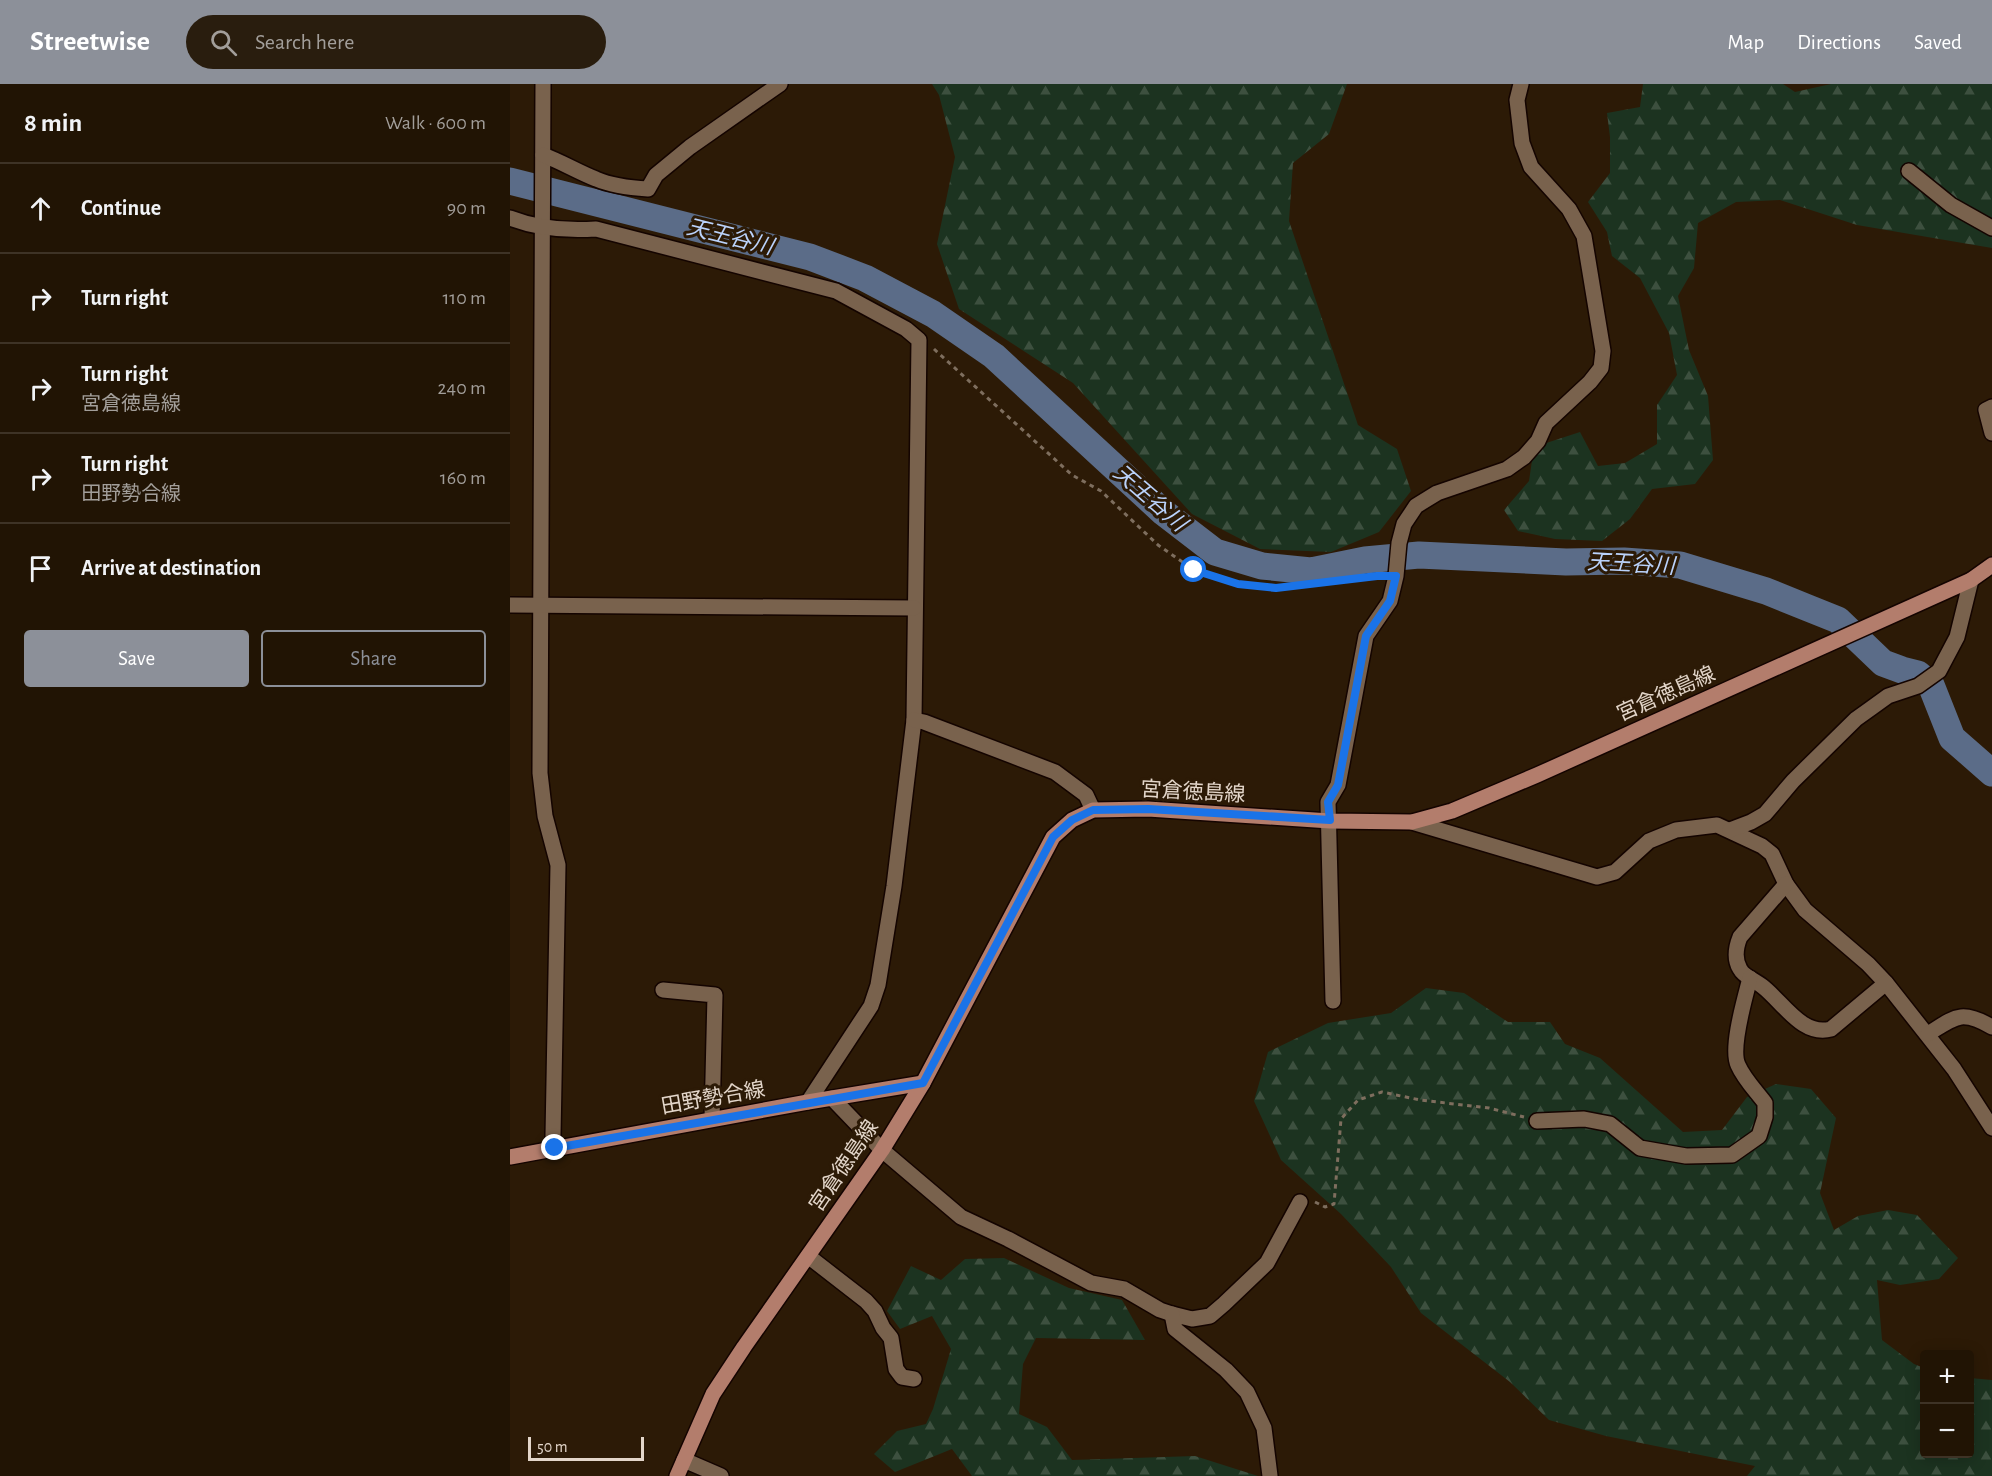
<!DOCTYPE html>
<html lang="en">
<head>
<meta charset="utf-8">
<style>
  body { margin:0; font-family:"Alegreya Sans","Noto Sans JP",sans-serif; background:#291d0e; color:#f1f3f6 }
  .controls { position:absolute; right:18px; bottom:18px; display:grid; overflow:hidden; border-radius:6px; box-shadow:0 3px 15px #0003 }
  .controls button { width:54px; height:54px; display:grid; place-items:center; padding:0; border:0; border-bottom:2px solid #3e3326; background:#211404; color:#f1f3f6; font:30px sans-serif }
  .scale { position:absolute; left:18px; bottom:15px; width:116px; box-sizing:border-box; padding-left:6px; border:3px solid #e3d6ca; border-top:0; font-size:16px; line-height:21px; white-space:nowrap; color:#e3d6ca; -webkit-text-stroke:4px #2c1a06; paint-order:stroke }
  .stop { position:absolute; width:18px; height:18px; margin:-14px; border:4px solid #1a73e8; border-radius:50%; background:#fff }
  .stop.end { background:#1a73e8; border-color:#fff; box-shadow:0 2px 6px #0008 }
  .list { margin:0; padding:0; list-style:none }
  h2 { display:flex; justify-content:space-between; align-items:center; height:78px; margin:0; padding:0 24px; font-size:26px }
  h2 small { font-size:20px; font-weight:400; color:#a29e9a }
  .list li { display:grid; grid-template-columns:39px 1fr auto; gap:18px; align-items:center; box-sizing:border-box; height:90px; padding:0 24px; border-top:2px solid #3e3326 }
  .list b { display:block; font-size:22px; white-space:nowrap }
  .list p { margin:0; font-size:20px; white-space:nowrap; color:#a29e9a }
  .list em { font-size:20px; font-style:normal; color:#a29e9a }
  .actions { display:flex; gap:12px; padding:18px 24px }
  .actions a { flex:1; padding:14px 0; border:2px solid #8c9099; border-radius:6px; text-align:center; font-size:21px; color:#8c9099 }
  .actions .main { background:#8c9099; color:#fff }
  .icon { flex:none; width:33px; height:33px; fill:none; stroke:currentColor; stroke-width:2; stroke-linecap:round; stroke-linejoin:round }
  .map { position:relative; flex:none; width:1482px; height:1392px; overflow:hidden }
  header { display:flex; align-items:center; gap:36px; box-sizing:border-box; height:84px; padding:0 30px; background:#8c9099; color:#fff }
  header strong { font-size:28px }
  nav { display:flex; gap:33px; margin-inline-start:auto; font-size:21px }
  .search { width:420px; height:54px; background:#291d0e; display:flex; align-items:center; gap:15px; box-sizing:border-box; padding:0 21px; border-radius:33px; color:#a29e9a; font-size:22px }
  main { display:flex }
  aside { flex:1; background:#211404 }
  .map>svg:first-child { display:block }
</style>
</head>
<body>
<header>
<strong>Streetwise</strong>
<div class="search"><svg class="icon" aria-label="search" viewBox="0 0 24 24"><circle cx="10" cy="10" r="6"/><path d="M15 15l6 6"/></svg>Search here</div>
<nav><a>Map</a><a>Directions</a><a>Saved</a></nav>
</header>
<main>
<aside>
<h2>8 min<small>Walk · 600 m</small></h2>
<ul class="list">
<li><svg class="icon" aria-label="ahead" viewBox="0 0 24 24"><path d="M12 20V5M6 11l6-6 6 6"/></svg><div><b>Continue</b></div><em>90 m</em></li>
<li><svg class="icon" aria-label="right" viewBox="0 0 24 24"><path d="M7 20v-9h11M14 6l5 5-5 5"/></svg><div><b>Turn right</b></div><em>110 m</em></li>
<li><svg class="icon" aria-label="right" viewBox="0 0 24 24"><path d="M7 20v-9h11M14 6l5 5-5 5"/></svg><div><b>Turn right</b><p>宮倉徳島線</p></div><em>240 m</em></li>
<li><svg class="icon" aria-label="right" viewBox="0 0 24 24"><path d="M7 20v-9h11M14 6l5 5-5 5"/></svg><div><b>Turn right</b><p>田野勢合線</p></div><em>160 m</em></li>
<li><svg class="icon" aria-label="arrive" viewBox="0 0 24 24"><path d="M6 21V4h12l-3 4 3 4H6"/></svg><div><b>Arrive at destination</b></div></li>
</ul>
<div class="actions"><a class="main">Save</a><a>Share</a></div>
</aside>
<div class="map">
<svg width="1482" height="1392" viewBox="0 0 1482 1392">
  <defs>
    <pattern id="forest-firs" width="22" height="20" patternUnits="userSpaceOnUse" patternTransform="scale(1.5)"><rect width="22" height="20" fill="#1c3320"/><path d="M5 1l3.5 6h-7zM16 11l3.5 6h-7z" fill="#3d503f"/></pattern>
  </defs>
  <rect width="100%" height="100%" fill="#2c1a06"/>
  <!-- forest -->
  <g fill="url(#forest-firs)">
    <polygon points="422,0 837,0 819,50 783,79 779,137 848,341 887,365 901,407 869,448 821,468 750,465 682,430 563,299 449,225 427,160 445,73 429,11"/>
    <polygon points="1133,0 1273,0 1285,8 1321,0 1482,0 1482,164 1347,141 1270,116 1226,118 1188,139 1184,184 1168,212 1179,266 1198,312 1203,376 1185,400 1142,405 1120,435 1092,457 1045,455 1008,447 994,426 1019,397 1024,363 1070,348 1088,382 1115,379 1147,360 1147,321 1167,291 1159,249 1130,194 1102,172 1097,148 1078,118 1100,89 1100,53 1097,29 1130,23"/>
    <polygon points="916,904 954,909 998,938 1040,938 1055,960 1090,974 1173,1048 1212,1046 1237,1013 1266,1000 1301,1005 1326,1034 1310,1109 1324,1146 1348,1132 1378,1126 1407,1131 1448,1174 1429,1195 1390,1201 1367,1196 1372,1256 1404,1280 1414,1284 1414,1370 1460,1370 1460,1294 1482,1296 1482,1392 1237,1392 1245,1382 1096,1352 1039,1336 1000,1298 911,1229 881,1183 831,1130 771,1076 744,1017 758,968 818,939 881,929"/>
    <polygon points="494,1174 559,1204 612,1216 635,1256 526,1254 513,1280 509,1330 537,1343 562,1376 685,1372 748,1392 462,1392 442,1365 385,1388 364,1370 387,1347 416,1340 423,1325 441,1265 422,1232 390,1245 377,1227 401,1182 431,1196 455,1175"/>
  </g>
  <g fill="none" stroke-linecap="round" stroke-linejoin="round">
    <!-- river -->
    <polyline stroke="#5b6c88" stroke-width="27" points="0,97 300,173 355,194 423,230 484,272 653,428 705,468 752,482 801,487 855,476 909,471 1056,478 1114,477 1170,481 1256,507 1298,524 1328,536 1373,579 1392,586 1408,590 1421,601 1442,654 1482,689"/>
    <defs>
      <g id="minor">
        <polyline points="33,0 30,689 35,732 48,781 43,1052 45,1064"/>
        <path d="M33,71C52,78 68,88 86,95C102,102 121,104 138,105L146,91L180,63L270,0"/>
        <polyline points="1399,87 1441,121 1482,144"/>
        <path d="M0,134C28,145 56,147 86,145L326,207L396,245L409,256L404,636L384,802L368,901L361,922L298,1018"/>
        <polyline points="1482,323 1476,326 1482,349"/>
        <polyline points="0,521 404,524"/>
        <polyline points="404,636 414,638 545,688 576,711 583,726"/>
        <polyline points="902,738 1087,793 1105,788 1139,757 1166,746 1207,741 1252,762 1262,770 1276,800 1295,826 1358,880 1376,899 1444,985 1482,1044"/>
        <polyline points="1220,746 1241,738 1255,730 1283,697 1346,635 1360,625 1378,612 1408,602 1429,587 1447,553 1461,496"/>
        <path d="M1276,800L1230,853C1226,863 1224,875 1230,885C1234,893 1245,896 1252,902C1273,918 1292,953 1321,945L1376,899"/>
        <polyline points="153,906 205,911 202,1035"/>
        <polyline points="823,917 818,718 828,701 856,552 880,517 886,492 889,459 894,440 906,422 927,409 997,385 1014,373 1028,357 1036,339 1080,298 1091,284 1093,267 1074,152 1059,125 1021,83 1012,59 1007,16 1011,0"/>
        <path d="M1418,950C1445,933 1451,925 1482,943"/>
        <polyline points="322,1014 372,1066 451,1133 498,1155 581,1199 614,1205 650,1226 662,1230 682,1235 700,1232 714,1220 757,1179 790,1118"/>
        <path d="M1027,1037L1074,1035L1100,1040L1130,1064L1176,1072L1222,1071L1249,1052L1255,1033V1019C1246,1007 1234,995 1228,981C1220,964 1235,914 1240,894"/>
        <polyline points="298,1172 356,1217 365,1227 373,1244 381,1254 386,1285 392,1293 404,1295"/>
        <polyline points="662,1230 665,1245 716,1286 737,1308 754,1344 760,1392"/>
        <polyline points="174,1376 211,1392"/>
      </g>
      <g id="major">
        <polyline points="0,1073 298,1018 413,999"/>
        <polyline points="167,1392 203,1310 234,1263 372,1066 413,999 543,753 562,736 583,726 638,725 820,737 902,738 942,727 1027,691 1461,496 1482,481"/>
      </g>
    </defs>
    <!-- minor casing -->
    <use href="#minor" stroke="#140400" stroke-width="18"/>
    <!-- major casing -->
    <use href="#major" stroke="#140400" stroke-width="18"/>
    <!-- path -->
    <g stroke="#7e6e5e" stroke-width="3" stroke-dasharray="4.5 4.5" stroke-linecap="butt">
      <polyline points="424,265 562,391 591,407 648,461 684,486 728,500 766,504 872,492"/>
      <polyline points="805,1118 815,1123 824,1120 831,1035 848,1016 872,1008 910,1016 979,1024 1014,1033"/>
    </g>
    <!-- minor -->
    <use href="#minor" stroke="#79624d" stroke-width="15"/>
    <!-- major -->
    <use href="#major" stroke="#b37d6c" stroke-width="15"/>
  </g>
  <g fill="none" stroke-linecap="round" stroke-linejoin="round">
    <!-- route -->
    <polyline stroke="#1a73e8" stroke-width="8" points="45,1064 413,999 543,753 562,736 583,726 638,725 820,736 818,718 828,701 856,552 880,517 886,492 867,492 766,504 728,500 684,486"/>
  </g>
  <g text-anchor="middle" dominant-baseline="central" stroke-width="6" stroke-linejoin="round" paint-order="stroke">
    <!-- street labels -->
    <g font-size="21" fill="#e3d6ca" stroke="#2c1a06">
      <text transform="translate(1156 610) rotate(-24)">宮倉徳島線</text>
      <text transform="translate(683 708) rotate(3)">宮倉徳島線</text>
      <text transform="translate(203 1014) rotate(-10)">田野勢合線</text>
      <text transform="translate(334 1082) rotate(-56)">宮倉徳島線</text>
    </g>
    <!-- water labels -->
    <g font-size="22" font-style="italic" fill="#bad2fb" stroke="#2c1a06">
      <text transform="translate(220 153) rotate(14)">天王谷川</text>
      <text transform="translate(640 414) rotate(41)">天王谷川</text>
      <text transform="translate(1121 480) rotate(3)">天王谷川</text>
    </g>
  </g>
</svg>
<div class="controls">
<button>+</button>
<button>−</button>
</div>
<div class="scale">50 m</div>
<div class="stop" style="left:684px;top:486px"></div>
<div class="stop end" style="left:45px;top:1064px"></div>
</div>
</main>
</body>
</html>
